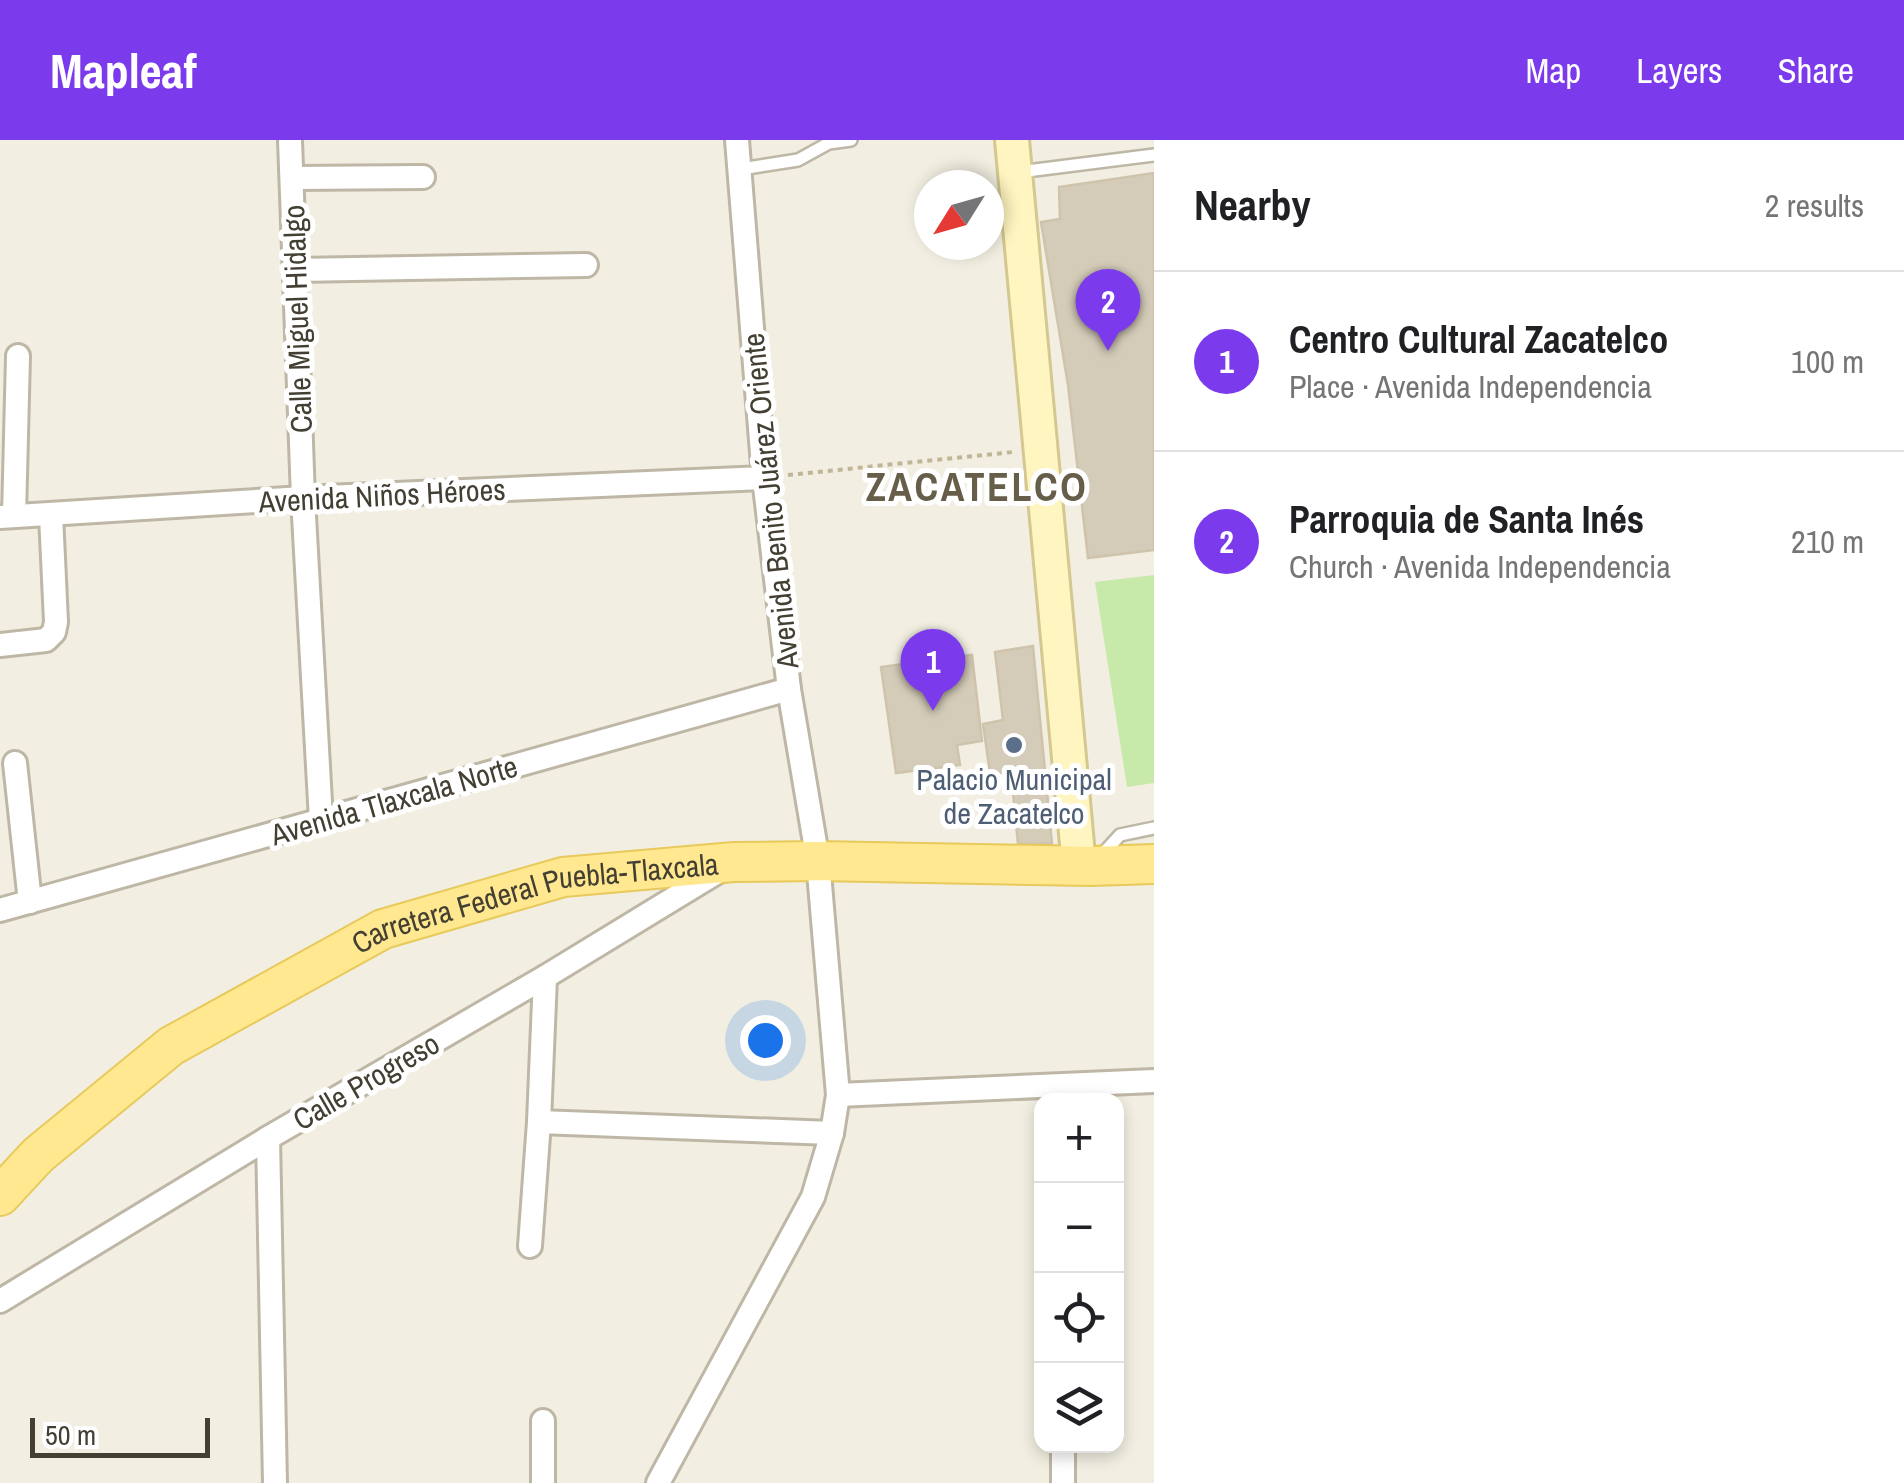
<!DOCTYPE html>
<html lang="en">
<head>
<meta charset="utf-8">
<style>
  body { margin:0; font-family:"Archivo Narrow",sans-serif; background:#f2f2f2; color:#202124 }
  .controls { position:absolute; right:30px; bottom:30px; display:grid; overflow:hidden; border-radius:20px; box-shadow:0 5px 15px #0003 }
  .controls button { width:90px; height:90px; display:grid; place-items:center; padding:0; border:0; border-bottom:2px solid #e0e0e0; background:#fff; color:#202124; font:50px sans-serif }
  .compass { position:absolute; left:914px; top:30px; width:90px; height:90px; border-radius:50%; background:#fff; box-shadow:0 5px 15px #0003; rotate:233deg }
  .scale { position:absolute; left:30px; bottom:25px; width:180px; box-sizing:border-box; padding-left:10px; border:5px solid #443f33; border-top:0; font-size:28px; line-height:35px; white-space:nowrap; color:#443f33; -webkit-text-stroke:8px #fff; paint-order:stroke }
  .you { position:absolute; left:765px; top:900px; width:35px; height:35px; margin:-25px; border:8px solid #fff; border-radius:50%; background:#1a73e8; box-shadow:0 0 0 15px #1a73e833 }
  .badge { display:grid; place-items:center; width:65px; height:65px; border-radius:50%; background:#7c3aed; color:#fff; font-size:32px; font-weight:700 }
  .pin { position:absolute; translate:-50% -82px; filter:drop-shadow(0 2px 5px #0008) }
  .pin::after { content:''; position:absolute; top:52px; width:35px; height:30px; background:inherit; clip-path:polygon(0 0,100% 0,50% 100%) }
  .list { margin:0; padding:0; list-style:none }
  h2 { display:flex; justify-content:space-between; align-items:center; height:130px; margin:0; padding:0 40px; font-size:42px }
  h2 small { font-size:32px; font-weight:400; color:#757577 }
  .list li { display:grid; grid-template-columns:65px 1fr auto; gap:30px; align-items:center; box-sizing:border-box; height:180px; padding:0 40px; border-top:2px solid #e0e0e0 }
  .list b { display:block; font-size:38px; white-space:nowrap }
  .list p { margin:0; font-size:32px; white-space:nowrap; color:#757577 }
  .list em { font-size:32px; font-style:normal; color:#757577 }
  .icon { flex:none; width:55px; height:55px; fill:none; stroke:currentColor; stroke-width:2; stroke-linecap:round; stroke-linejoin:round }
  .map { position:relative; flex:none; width:1154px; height:1343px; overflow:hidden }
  header { display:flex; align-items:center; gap:60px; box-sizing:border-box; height:140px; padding:0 50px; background:#7c3aed; color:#fff }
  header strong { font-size:48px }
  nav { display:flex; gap:55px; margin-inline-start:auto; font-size:35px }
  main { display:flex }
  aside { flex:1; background:#fff }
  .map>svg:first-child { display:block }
</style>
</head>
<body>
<header>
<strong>Mapleaf</strong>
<nav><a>Map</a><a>Layers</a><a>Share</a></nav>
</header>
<main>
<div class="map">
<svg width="1154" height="1343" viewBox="0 0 1154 1343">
  <rect width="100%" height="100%" fill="#f2efe2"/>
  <!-- green -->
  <polygon fill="#c7e9a9" points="1154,435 1154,643 1127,647 1095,442"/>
  <!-- building -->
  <g fill="#d4cbb8" stroke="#cfc4ab" stroke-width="2.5">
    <polygon points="1154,33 1154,410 1088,418 1068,245 1041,82 1060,79 1059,47"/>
    <polygon points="1033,506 1052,704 1018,704 1011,632 990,633 983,584 1003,580 995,512"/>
    <polygon points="972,515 982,601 957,605 960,625 896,633 881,527"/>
  </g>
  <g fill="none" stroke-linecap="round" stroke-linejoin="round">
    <defs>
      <g id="lane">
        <polyline points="741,29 798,20 829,3 851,0"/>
        <polyline points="1019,32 1154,15"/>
        <polyline points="1099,718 1120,695 1154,688"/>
      </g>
      <g id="street">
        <polyline points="290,0 303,358 321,680"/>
        <polyline points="292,38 423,37"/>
        <polyline points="296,130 586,125"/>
        <polyline points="14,376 18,216"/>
        <polyline points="0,377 303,358 764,338"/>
        <polyline points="0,505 46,500 54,492 56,482 51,375"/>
        <polyline points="15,623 30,762"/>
        <polyline points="0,770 789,549"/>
        <polyline points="838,955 1154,941"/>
        <polyline points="539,982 832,993"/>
        <polyline points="268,998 275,1343"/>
        <polyline points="530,1106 539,982 545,837"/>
        <polyline points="0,1161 268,998 545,837 722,729"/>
        <polyline points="543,1281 543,1343"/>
        <polyline points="1063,1306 1063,1343"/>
        <polyline points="658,1343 813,1057 832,993 838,955 818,721 789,549 764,338 737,0"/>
      </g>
      <polyline id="secondary" points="1012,0 1079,726"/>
      <g id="primary">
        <path id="s1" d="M0,1056L38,1015L171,906L383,789L563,737L734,722L818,721L1091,726L1154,724"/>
      </g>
    </defs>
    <!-- lane casing -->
    <use href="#lane" stroke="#beb7a5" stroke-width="16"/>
    <!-- street casing -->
    <use href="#street" stroke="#beb7a5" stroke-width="28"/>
    <!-- secondary casing -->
    <use href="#secondary" stroke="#d4c890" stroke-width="38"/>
    <!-- primary casing -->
    <use href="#primary" stroke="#e8c95b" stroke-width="42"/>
    <!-- path -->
    <polyline stroke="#c0b596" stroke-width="4" stroke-dasharray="5 5" stroke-linecap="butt" points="788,335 1013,312"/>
    <!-- lane -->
    <use href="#lane" stroke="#fff" stroke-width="11"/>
    <!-- street -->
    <use href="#street" stroke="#fff" stroke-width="22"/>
    <!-- secondary -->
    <use href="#secondary" stroke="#fff5c0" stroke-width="32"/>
    <!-- primary -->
    <use href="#primary" stroke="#ffe88f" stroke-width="38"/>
  </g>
  <!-- markers -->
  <circle fill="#5c6f8a" stroke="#fff" stroke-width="4" cx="1014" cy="605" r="10"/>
  <g text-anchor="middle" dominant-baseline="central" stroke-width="10" stroke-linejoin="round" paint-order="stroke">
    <!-- street labels -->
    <g font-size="30" fill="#443f33" stroke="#fff">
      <text transform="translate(297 179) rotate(-92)">Calle Miguel Hidalgo</text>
      <text transform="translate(382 355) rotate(-3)">Avenida Niños Héroes</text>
      <text transform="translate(770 361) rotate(-96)">Avenida Benito Juárez Oriente</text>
      <text transform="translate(394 660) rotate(-16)">Avenida Tlaxcala Norte</text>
      <text stroke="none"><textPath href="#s1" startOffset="625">Carretera Federal Puebla-Tlaxcala</textPath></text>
      <text transform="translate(366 941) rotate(-30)">Calle Progreso</text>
    </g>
    <!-- service labels -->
    <g font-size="30" fill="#4e5e75" stroke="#fff">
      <text x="1014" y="639">Palacio Municipal<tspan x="1014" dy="34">de Zacatelco</tspan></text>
    </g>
    <!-- district labels -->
    <g font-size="40" font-weight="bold" letter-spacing="2.5" fill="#675e4a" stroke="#fff">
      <text x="977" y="346">ZACATELCO</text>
    </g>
  </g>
</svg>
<div class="controls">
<button>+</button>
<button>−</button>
<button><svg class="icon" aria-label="locate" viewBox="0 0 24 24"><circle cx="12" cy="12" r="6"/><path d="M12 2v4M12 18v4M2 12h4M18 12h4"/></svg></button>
<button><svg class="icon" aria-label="layers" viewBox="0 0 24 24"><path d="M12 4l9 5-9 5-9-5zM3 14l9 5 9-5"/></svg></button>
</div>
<svg class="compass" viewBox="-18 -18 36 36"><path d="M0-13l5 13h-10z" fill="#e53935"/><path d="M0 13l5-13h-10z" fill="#757577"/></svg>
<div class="scale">50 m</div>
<div class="you"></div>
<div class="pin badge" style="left:933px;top:571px">1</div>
<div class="pin badge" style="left:1108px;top:211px">2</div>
</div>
<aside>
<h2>Nearby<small>2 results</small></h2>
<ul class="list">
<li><span class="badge">1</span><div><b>Centro Cultural Zacatelco</b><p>Place · Avenida Independencia</p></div><em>100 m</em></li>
<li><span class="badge">2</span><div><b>Parroquia de Santa Inés</b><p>Church · Avenida Independencia</p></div><em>210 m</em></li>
</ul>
</aside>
</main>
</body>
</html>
